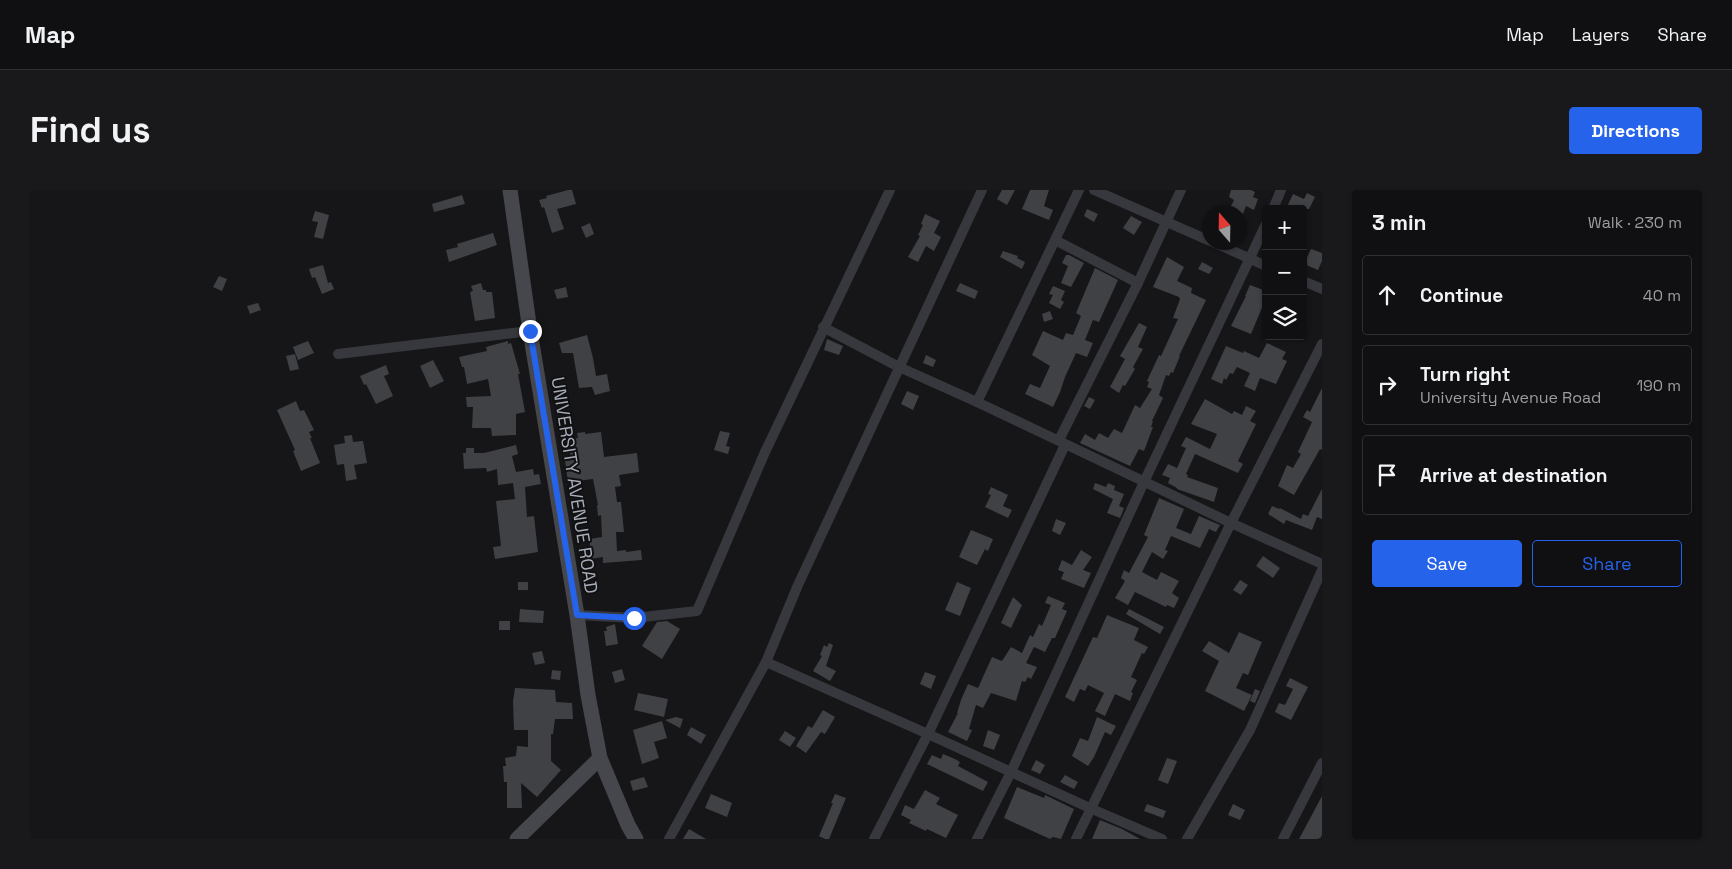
<!DOCTYPE html>
<html lang="en">
<head>
<meta charset="utf-8">
<style>
  body { margin:0; font-family:"Space Grotesk",sans-serif; background:#19191b; color:#f1f3f6 }
  .controls { position:absolute; right:15px; top:15px; display:grid; overflow:hidden; border-radius:5px; box-shadow:0 1px 4px #0004 }
  .controls button { width:45px; height:45px; display:grid; place-items:center; padding:0; border:0; border-bottom:1px solid #303032; background:#101012; color:#f1f3f6; font:25px sans-serif }
  .compass { position:absolute; left:1172px; top:15px; width:45px; height:45px; border-radius:50%; background:#101012; box-shadow:0 1px 4px #0004; rotate:340deg }
  .stop { position:absolute; width:15px; height:15px; margin:-11px; border:4px solid #2563eb; border-radius:50%; background:#fff }
  .stop.end { background:#2563eb; border-color:#fff; box-shadow:0 1px 5px #0008 }
  .list { margin:0; padding:0; list-style:none }
  h2 { display:flex; justify-content:space-between; align-items:center; height:65px; margin:0; padding:0 20px; font-size:21px }
  h2 small { font-size:16px; font-weight:400; color:#9c9d9f }
  .list li { display:grid; grid-template-columns:32px 1fr auto; gap:15px; align-items:center; box-sizing:border-box; height:80px; margin:0 10px 10px; padding:0 10px; border:1px solid #303032; border-radius:5px }
  .list b { display:block; font-size:19px; white-space:nowrap }
  .list p { margin:0; font-size:16px; white-space:nowrap; color:#9c9d9f }
  .list em { font-size:16px; font-style:normal; color:#9c9d9f }
  .actions { display:flex; gap:10px; padding:15px 20px }
  .actions a { flex:1; padding:11px 0; border:1px solid #2563eb; border-radius:5px; text-align:center; font-size:18px; color:#2563eb }
  .actions .main { background:#2563eb; color:#fff }
  .icon { flex:none; width:28px; height:28px; fill:none; stroke:currentColor; stroke-width:2; stroke-linecap:round; stroke-linejoin:round }
  .map { position:relative; flex:none; width:1292px; height:649px; overflow:hidden; border-radius:5px }
  header { display:flex; align-items:center; gap:30px; box-sizing:border-box; height:70px; padding:0 25px; background:#101012; border-bottom:1px solid #303032 }
  header strong { font-size:24px }
  nav { display:flex; gap:28px; margin-inline-start:auto; font-size:18px }
  .intro { display:flex; align-items:center; justify-content:space-between; box-sizing:border-box; height:120px; padding:0 30px }
  h1 { margin:0; font-size:35px }
  .button { padding:12px 22px; border-radius:5px; background:#2563eb; color:#fff; font-size:18px; font-weight:700 }
  main { display:flex; gap:30px; padding:0 30px }
  aside { flex:1; background:#101012; border-radius:5px; box-shadow:0 1px 4px #0004 }
  .map>svg:first-child { display:block }
</style>
</head>
<body>
<header>
<strong>Map</strong>
<nav><a>Map</a><a>Layers</a><a>Share</a></nav>
</header>
<div class="intro"><h1>Find us</h1><a class="button">Directions</a></div>
<main>
<div class="map">
<svg width="1292" height="649" viewBox="0 0 1292 649">
  <rect width="100%" height="100%" fill="#161618"/>
  <!-- building -->
  <g fill="#404145">
    <polygon points="538,0 542,0 546,14 527,19 534,39 522,43 514,17 512,18 509,10 517,8 516,6"/>
    <polygon points="972,0 985,0 977,15 967,9"/>
    <polygon points="1000,0 1019,0 1014,16 1023,20 1019,30 992,19"/>
    <polygon points="1201,0 1221,0 1225,2 1223,7 1228,9 1224,20 1216,16 1213,24 1200,18 1204,10 1199,7"/>
    <polygon points="1277,3 1285,7 1279,19 1256,19 1263,4 1274,9"/>
    <polygon points="432,5 435,14 404,22 402,14"/>
    <polygon points="1057,19 1068,24 1064,32 1054,26"/>
    <polygon points="285,21 299,25 293,49 284,47 288,32 282,31"/>
    <polygon points="895,24 910,31 904,43 911,47 904,61 896,56 888,72 878,67 890,46 888,45 893,35 891,34"/>
    <polygon points="1101,26 1112,32 1104,45 1093,38"/>
    <polygon points="560,33 564,44 556,48 551,37"/>
    <polygon points="463,43 467,55 419,72 416,60 428,57 427,54"/>
    <polygon points="1281,59 1292,63 1292,71 1288,80 1274,74"/>
    <polygon points="973,61 988,66 987,68 995,72 992,79 970,67"/>
    <polygon points="1036,65 1039,65 1054,73 1041,97 1031,93 1038,76 1032,73"/>
    <polygon points="1137,67 1154,77 1147,91 1162,98 1161,103 1176,110 1149,166 1150,166 1143,183 1141,182 1139,186 1136,185 1129,205 1133,208 1122,231 1123,231 1121,237 1123,237 1114,261 1109,259 1100,276 1050,253 1055,244 1065,250 1069,243 1078,248 1084,239 1092,243 1105,215 1110,218 1122,199 1117,197 1119,192 1117,191 1129,165 1131,166 1148,129 1143,128 1150,109 1149,107 1123,97"/>
    <polygon points="1172,72 1183,78 1179,84 1168,79"/>
    <polygon points="293,75 298,93 301,92 304,99 292,104 285,87 282,88 279,79"/>
    <polygon points="1065,78 1088,90 1069,132 1063,130 1055,150 1063,153 1057,167 1046,163 1035,187 1030,202 1023,217 995,204 1000,194 1010,198 1020,176 1002,165 1013,141 1033,150 1036,143 1043,145 1051,126 1046,123"/>
    <polygon points="189,86 197,89 192,101 183,97"/>
    <polygon points="451,93 453,100 456,100 456,102 462,102 465,128 445,131 440,102 443,101 441,96"/>
    <polygon points="930,93 948,101 945,109 926,101"/>
    <polygon points="1220,95 1236,101 1236,108 1221,144 1201,136 1216,106 1215,106"/>
    <polygon points="1023,96 1035,101 1031,110 1034,112 1030,119 1019,113 1023,105 1019,104"/>
    <polygon points="536,97 538,107 527,109 524,100"/>
    <polygon points="228,113 231,120 220,124 217,116"/>
    <polygon points="1020,121 1023,129 1014,132 1012,124"/>
    <polygon points="1109,133 1117,137 1108,157 1113,159 1103,177 1105,179 1095,196 1093,195 1089,203 1080,197 1095,169 1090,166"/>
    <polygon points="557,145 563,168 566,186 577,184 580,201 565,205 562,197 549,198 543,163 532,163 529,153"/>
    <polygon points="797,149 813,156 809,165 794,160"/>
    <polygon points="278,151 284,163 268,170 263,157"/>
    <polygon points="478,151 478,154 481,153 490,184 488,184 495,222 486,224 486,245 462,246 461,238 442,238 443,217 437,217 436,207 461,206 458,189 437,194 434,177 432,177 429,167 457,161 456,157"/>
    <polygon points="1237,153 1256,162 1252,169 1257,171 1246,194 1230,188 1225,201 1214,196 1220,183 1207,177 1203,184 1200,183 1196,190 1194,188 1192,194 1181,189 1196,156 1213,163 1214,161 1229,168"/>
    <polygon points="265,164 269,179 260,181 256,166"/>
    <polygon points="896,165 906,170 903,177 893,173"/>
    <polygon points="403,170 414,191 400,198 390,176"/>
    <polygon points="356,175 359,184 354,186 363,206 346,214 336,194 334,195 330,186"/>
    <polygon points="1292,198 1292,260 1290,259 1264,305 1248,296 1257,275 1263,278 1271,264 1268,262 1282,232 1273,227 1277,220 1280,222"/>
    <polygon points="877,201 889,206 883,220 871,214"/>
    <polygon points="1059,207 1065,210 1060,219 1054,216"/>
    <polygon points="1175,209 1202,224 1204,221 1212,225 1216,216 1226,221 1220,231 1226,234 1208,271 1213,274 1208,283 1165,264 1156,284 1158,285 1157,287 1188,298 1184,312 1147,299 1147,298 1138,293 1140,288 1132,285 1138,274 1147,278 1156,258 1151,256 1156,247 1180,259 1187,244 1161,234"/>
    <polygon points="266,211 270,221 274,220 284,240 279,242 282,248 280,248 290,273 271,281 263,261 265,260 247,220"/>
    <polygon points="690,241 700,243 696,256 700,257 698,264 684,260"/>
    <polygon points="555,242 555,244 571,242 574,267 607,263 609,282 589,285 591,296 585,297 587,312 591,312 594,342 586,342 587,361 596,360 596,362 611,360 612,370 573,373 573,367 560,369 560,349 572,347 571,325 568,326 567,315 568,315 563,289 538,292 535,271 541,270 538,249 548,248 547,243"/>
    <polygon points="322,245 323,252 333,251 337,273 324,275 327,289 316,291 314,274 307,275 304,255 315,253 314,246"/>
    <polygon points="486,255 488,264 482,266 486,282 503,279 504,285 509,284 511,294 495,297 497,327 504,326 508,362 465,369 463,357 471,356 466,311 485,309 483,293 468,295 467,279 457,282 456,278 434,279 433,263 436,263 436,258 444,258 444,263 454,263"/>
    <polygon points="1065,293 1076,297 1078,293 1085,296 1084,300 1094,304 1089,316 1094,318 1090,328 1077,323 1083,309 1063,299"/>
    <polygon points="961,297 978,305 973,316 982,320 978,328 955,317 961,305 958,304"/>
    <polygon points="1292,299 1292,329 1287,327 1282,340 1256,330 1254,334 1238,324 1242,316 1249,319 1250,318 1271,329 1273,324 1278,326"/>
    <polygon points="1129,308 1154,319 1146,338 1161,344 1169,326 1190,335 1186,342 1179,339 1170,358 1141,346 1135,360 1138,361 1133,369 1122,362 1112,382 1127,390 1131,382 1149,391 1142,403 1149,408 1144,418 1137,415 1136,417 1105,402 1098,415 1085,408 1095,391 1091,388 1094,380 1099,383 1118,347 1114,345"/>
    <polygon points="1026,329 1036,333 1030,345 1022,341"/>
    <polygon points="941,340 963,349 958,361 955,359 947,375 929,367"/>
    <polygon points="1051,360 1062,367 1053,380 1061,383 1054,398 1031,389 1034,382 1028,380 1032,370 1042,375"/>
    <polygon points="1233,366 1250,378 1243,388 1226,376"/>
    <polygon points="1210,390 1218,395 1211,405 1203,400"/>
    <rect x="488" y="392" width="10" height="8"/>
    <polygon points="927,392 941,398 930,426 915,420"/>
    <polygon points="1018,406 1035,413 1032,419 1037,421 1025,448 1022,448 1015,462 1004,457 996,473 1007,477 1001,489 998,487 995,492 992,491 986,511 961,503 953,518 946,515 939,539 942,540 937,551 918,542 928,523 927,523 931,510 938,494 948,498 962,467 972,471 981,457 992,463 1000,445 1003,447 1009,434 1012,436 1021,415 1015,413"/>
    <polygon points="983,407 992,415 981,438 971,433"/>
    <polygon points="490,419 514,421 513,433 489,432"/>
    <polygon points="1099,419 1134,437 1130,444 1096,424"/>
    <polygon points="1077,425 1109,438 1104,450 1118,457 1114,464 1112,463 1101,487 1107,490 1101,502 1103,503 1100,511 1085,504 1075,526 1065,521 1074,503 1058,495 1055,501 1050,499 1044,512 1035,507 1063,447 1067,448"/>
    <rect x="469" y="431" width="11" height="9"/>
    <polygon points="637,431 650,439 632,469 612,456 627,432"/>
    <polygon points="585,434 588,454 576,456 574,441 577,441 576,437"/>
    <polygon points="1209,442 1232,452 1218,485 1213,483 1206,498 1222,505 1214,521 1175,501 1189,471 1172,461 1179,451 1199,463"/>
    <polygon points="799,453 803,455 796,476 806,481 800,491 783,481 792,466 790,465 794,455 797,457"/>
    <polygon points="512,461 515,473 505,475 502,463"/>
    <polygon points="592,479 595,490 585,493 582,482"/>
    <polygon points="522,480 531,481 530,490 521,489"/>
    <polygon points="895,482 906,486 901,499 890,494"/>
    <polygon points="1260,488 1278,497 1261,530 1245,522 1249,513 1255,515 1263,499 1256,496"/>
    <polygon points="485,498 525,500 526,512 542,513 543,529 525,529 523,544 521,544 521,571 531,580 507,607 491,593 492,618 477,618 477,592 474,592 473,576 476,576 475,568 486,566 487,556 498,557 498,540 484,540 483,511"/>
    <polygon points="1225,499 1230,501 1225,513 1220,511"/>
    <polygon points="608,503 638,509 634,527 604,520"/>
    <polygon points="793,520 805,527 795,544 791,542 776,563 766,556 778,536 782,538"/>
    <polygon points="646,527 653,529 650,538 635,530"/>
    <polygon points="1067,527 1086,536 1081,545 1075,542 1064,567 1058,576 1042,566 1050,548 1058,551"/>
    <polygon points="632,531 637,548 624,552 629,568 612,574 603,540"/>
    <polygon points="661,537 676,545 671,554 657,545"/>
    <polygon points="958,540 970,545 964,560 953,556"/>
    <polygon points="755,541 766,548 760,557 749,550"/>
    <polygon points="913,564 925,569 930,572 928,576 958,592 953,601 897,574 902,565 911,569"/>
    <polygon points="1137,568 1147,571 1138,594 1128,590"/>
    <polygon points="1006,570 1015,575 1010,584 1001,580"/>
    <polygon points="1035,585 1048,592 1044,599 1030,592"/>
    <polygon points="614,587 618,597 603,601 600,591"/>
    <polygon points="987,597 1014,608 1015,605 1044,619 1031,649 1023,647 1020,649 974,628"/>
    <polygon points="895,600 910,608 906,614 928,625 916,648 897,639 896,641 879,633 881,630 871,625 875,615 884,619"/>
    <polygon points="681,604 702,613 697,627 675,618"/>
    <polygon points="805,604 816,608 799,649 795,649 789,646 803,613 801,613"/>
    <polygon points="1292,606 1292,649 1269,649"/>
    <polygon points="1117,614 1136,621 1133,628 1114,621"/>
    <polygon points="1203,614 1215,620 1210,630 1198,625"/>
    <polygon points="1070,630 1092,639 1110,649 1062,649"/>
    <polygon points="659,639 676,649 653,649"/>
  </g>
  <g fill="none" stroke-linecap="round" stroke-linejoin="round">
    <!-- street -->
    <g stroke="#37383d" stroke-width="10">
      <polyline points="1064,0 1180,51"/>
      <polyline points="1243,19 1251,0"/>
      <polyline points="1025,50 1108,93"/>
      <polyline points="1183,52 1236,76"/>
      <polyline points="1273,91 1292,99"/>
      <polyline points="793,137 869,177 947,212 1201,333 1292,374"/>
      <polyline points="308,164 500,141"/>
      <polyline points="947,212 1049,0"/>
      <polyline points="1029,250 1108,93 1151,0"/>
      <polyline points="547,425 604,428 667,421 735,262 860,0"/>
      <polyline points="736,472 898,544 1062,619 1132,649"/>
      <polyline points="639,649 736,472 768,395 952,0"/>
      <polyline points="844,649 898,544 1035,255"/>
      <polyline points="947,649 981,582 1114,292 1236,34"/>
      <polyline points="1046,649 1201,333 1292,154"/>
      <polyline points="1157,649 1220,540 1292,380"/>
      <polyline points="1253,649 1292,573"/>
    </g>
    <!-- secondary -->
    <g stroke="#45474d" stroke-width="15">
      <polyline points="480,0 500,141 547,425 558,505 570,568 598,635 606,649"/>
      <polyline points="487,649 570,568"/>
    </g>
  </g>
  <g fill="none" stroke-linecap="round" stroke-linejoin="round">
    <!-- route -->
    <polyline stroke="#2563eb" stroke-width="6" points="500,141 547,425 604,428"/>
  </g>
  <g text-anchor="middle" dominant-baseline="central" stroke-width="4" stroke-linejoin="round" paint-order="stroke">
    <!-- street labels -->
    <g font-size="18" fill="#a8adb8" stroke="#111113">
      <text transform="translate(545 295) rotate(81)">UNIVERSITY AVENUE ROAD</text>
    </g>
  </g>
</svg>
<div class="controls">
<button>+</button>
<button>−</button>
<button><svg class="icon" aria-label="layers" viewBox="0 0 24 24"><path d="M12 4l9 5-9 5-9-5zM3 14l9 5 9-5"/></svg></button>
</div>
<svg class="compass" viewBox="-18 -18 36 36"><path d="M0-13l5 13h-10z" fill="#e53935"/><path d="M0 13l5-13h-10z" fill="#9c9d9f"/></svg>
<div class="stop" style="left:604px;top:428px"></div>
<div class="stop end" style="left:500px;top:141px"></div>
</div>
<aside>
<h2>3 min<small>Walk · 230 m</small></h2>
<ul class="list">
<li><svg class="icon" aria-label="ahead" viewBox="0 0 24 24"><path d="M12 20V5M6 11l6-6 6 6"/></svg><div><b>Continue</b></div><em>40 m</em></li>
<li><svg class="icon" aria-label="right" viewBox="0 0 24 24"><path d="M7 20v-9h11M14 6l5 5-5 5"/></svg><div><b>Turn right</b><p>University Avenue Road</p></div><em>190 m</em></li>
<li><svg class="icon" aria-label="arrive" viewBox="0 0 24 24"><path d="M6 21V4h12l-3 4 3 4H6"/></svg><div><b>Arrive at destination</b></div></li>
</ul>
<div class="actions"><a class="main">Save</a><a>Share</a></div>
</aside>
</main>
</body>
</html>
